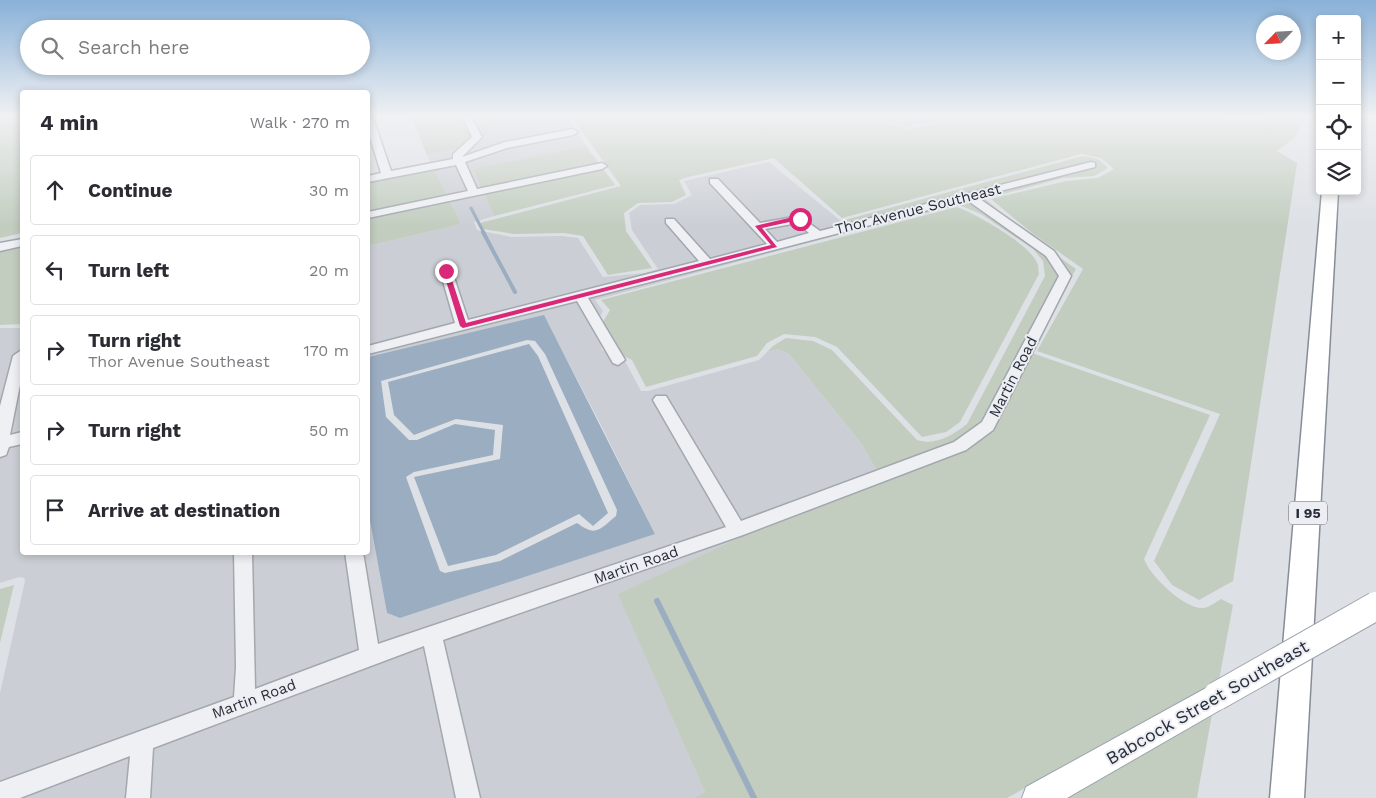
<!DOCTYPE html>
<html lang="en">
<head>
<meta charset="utf-8">
<style>
  body { margin:0; font-family:"Work Sans",sans-serif; background:#f2f2f3; color:#2b2b33 }
  .controls { position:absolute; right:15px; top:15px; display:grid; overflow:hidden; border-radius:5px; box-shadow:0 2px 8px #0003 }
  .controls button { width:45px; height:45px; display:grid; place-items:center; padding:0; border:0; border-bottom:1px solid #e1e1e2; background:#fff; color:#2b2b33; font:25px sans-serif }
  .compass { position:absolute; left:1256px; top:15px; width:45px; height:45px; border-radius:50%; background:#fff; box-shadow:0 2px 8px #0003; rotate:245deg }
  .stop { position:absolute; width:15px; height:15px; margin:-11px; border:4px solid #db2777; border-radius:50%; background:#fff }
  .stop.end { background:#db2777; border-color:#fff; box-shadow:0 1px 5px #0008 }
  .list { margin:0; padding:0; list-style:none }
  h2 { display:flex; justify-content:space-between; align-items:center; height:65px; margin:0; padding:0 20px; font-size:21px }
  h2 small { font-size:16px; font-weight:400; color:#7c7c81 }
  .list li { display:grid; grid-template-columns:32px 1fr auto; gap:15px; align-items:center; box-sizing:border-box; height:70px; margin:0 10px 10px; padding:0 10px; border:1px solid #e1e1e2; border-radius:5px }
  .list b { display:block; font-size:19px; white-space:nowrap }
  .list p { margin:0; font-size:16px; white-space:nowrap; color:#7c7c81 }
  .list em { font-size:16px; font-style:normal; color:#7c7c81 }
  .icon { flex:none; width:28px; height:28px; fill:none; stroke:currentColor; stroke-width:2; stroke-linecap:round; stroke-linejoin:round }
  .map { position:relative; flex:none; width:1376px; height:798px; overflow:hidden }
  .search { position:absolute; background:#fff; box-shadow:0 2px 8px #0003; left:20px; top:20px; width:350px; height:55px; display:flex; align-items:center; gap:12px; box-sizing:border-box; padding:0 18px; border-radius:28px; color:#7c7c81; font-size:19px }
  .panel { position:absolute; background:#fff; box-shadow:0 2px 8px #0003; left:20px; top:90px; width:350px; height:465px; border-radius:5px }
  .map>svg:first-child { display:block }
</style>
</head>
<body>
<div class="map">
<svg width="1376" height="798" viewBox="0 0 1376 798">
  <rect width="100%" height="100%" fill="#dde0e5"/>
  <!-- built -->
  <polygon fill="#cbcfd5" points="504,116 566,116 586,146 473,169 494,216 474,222 477,230 511,237 562,236 578,238 603,277 645,273 658,269 632,230 629,213 640,205 674,204 692,195 684,181 769,162 853,231 595,300 603,311 595,325 602,350 626,363 641,391 648,391 759,360 767,352 778,349 789,354 861,443 881,478 760,528 619,594 705,792 693,798 0,798 0,693 25,581 24,578 19,577 0,583 0,328 22,328 22,552 368,552 368,510 387,613 400,618 655,534 600,423 544,316 368,357 368,246 461,224 427,155 478,144"/>
  <!-- green -->
  <g fill="#c2cdbf">
    <polygon points="0,116 22,116 22,233 0,238"/>
    <polygon points="411,116 504,116 478,144 427,155"/>
    <polygon points="571,116 873,116 879,120 908,129 969,116 1212,116 1231,122 1261,123 1266,116 1306,116 1295,137 1277,151 1297,163 1233,581 1199,600 1172,585 1154,561 1220,414 1037,351 1083,269 1032,233 991,199 1066,181 1098,178 1114,169 1101,158 1081,154 842,218 774,158 688,177 679,180 686,195 672,202 638,203 624,213 626,231 652,268 608,275 583,236 564,233 514,234 483,229 480,223 621,186"/>
    <polygon points="878,116 959,116 908,127"/>
    <polygon points="586,146 615,185 494,216 473,169"/>
    <path d="M1083,156L1098,159L1108,168L1094,176L1063,178L985,199L1027,234L1076,269L1031,349L1032,353L1210,415L1144,559C1150,576 1185,610 1204,608C1210,607 1216,602 1221,599L1233,605L1219,680L1007,798H693L705,792L618,594L760,528L881,478L861,443L789,354L778,349L767,352L773,346L786,338L813,341L832,350L917,440C935,446 953,435 967,424L1045,276L1043,261L1033,249L981,214L959,205L853,231L841,221Z"/>
    <polygon points="432,165 461,224 368,246 368,177"/>
    <path d="M957,207C976,214 1031,245 1037,263C1039,266 1038,271 1039,274L960,422L946,432L922,437L837,347L815,337L784,334L767,343L757,356L646,387L632,360L609,349L601,325L610,310L601,300Z"/>
    <polygon points="22,246 22,324 0,325 0,250"/>
    <polygon points="14,585 0,643 0,589"/>
    <polygon points="1212,714 1197,798 1067,798"/>
  </g>
  <!-- water -->
  <g fill="#9badc1" fill-rule="evenodd">
    <path d="M544,315L655,534L400,618L387,613L368,510V357ZM527,340L535,341L545,354L617,510L616,516C599,530 596,537 577,523L500,561L445,573L440,571L406,477L414,472L493,455L495,430L455,424L417,440H409L386,417L381,381Z"/>
    <polygon points="529,344 538,356 608,513 593,526 579,514 496,555 448,566 414,477 500,459 503,425 456,419 414,435 394,415 388,382"/>
  </g>
  <g fill="none" stroke-linecap="round" stroke-linejoin="round">
    <!-- stream-far2 -->
    <polyline stroke="#9badc1" stroke-width="3" points="471,208 484,233"/>
    <!-- stream-far1 -->
    <polyline stroke="#9badc1" stroke-width="4" points="483,232 515,292"/>
    <!-- stream -->
    <polyline stroke="#9badc1" stroke-width="6" points="657,601 754,798"/>
    <defs>
      <g id="minor">
        <polygon points="368,116 373,118 391,171 453,159 453,154 472,137 462,116 470,116 482,137 462,157 505,142 573,129 578,132 573,135 507,148 465,162 477,189 602,163 607,166 602,169 368,218 368,212 468,191 456,165 368,182 368,176 381,173 368,131"/>
        <path d="M1091,162L1095,163V167L977,197L1054,251L1071,276L993,430L966,450L743,535L443,640L480,798H456L424,646L153,748L150,798H126L130,756L20,798H0V782L234,697L236,667L234,552H252L255,689L359,650L345,552H363L378,644L726,527L653,400L656,396H666L741,521L954,442L982,422L1059,276L1046,256L967,200L588,298L625,360L618,365L613,363L577,301L368,354V346L455,323L440,271L442,268H450L452,271L468,320L699,261L666,223V219H674L710,259L767,244L710,183V179H718L760,223L799,216L820,231ZM797,223L809,233L777,242L765,229Z"/>
        <polygon points="22,239 22,246 0,251 0,243"/>
        <polygon points="20,351 22,352 22,375 10,435 22,432 22,444 9,447 6,455 0,457 0,406 13,356"/>
      </g>
      <polygon id="major" points="1217,682 1227,686 1231,696 1227,706 1067,798 1022,798 1026,787"/>
      <polygon id="highway" points="1322,191 1338,191 1304,798 1270,798"/>
    </defs>
    <!-- minor casing -->
    <use href="#minor" stroke="#a3a7ae" stroke-width="3"/>
    <!-- major casing -->
    <use href="#major" stroke="#9da4af" stroke-width="2"/>
    <!-- highway casing -->
    <use href="#highway" stroke="#868d99" stroke-width="3"/>
    <!-- minor -->
    <use href="#minor" fill="#eff0f3" fill-rule="evenodd"/>
    <!-- major -->
    <use href="#major" fill="#fff" fill-rule="evenodd"/>
    <!-- highway -->
    <use href="#highway" fill="#fff" fill-rule="evenodd"/>
    <defs>
      <polyline id="major-bridge" points="1217,696 1376,606"/>
    </defs>
    <!-- major-bridge casing -->
    <use href="#major-bridge" stroke="#9da4af" stroke-width="30" stroke-linecap="butt"/>
    <!-- major-bridge -->
    <use href="#major-bridge" stroke="#fff" stroke-width="28"/>
  </g>
  <!-- sky -->
  <linearGradient id="sky" x2="0" y2="1"><stop stop-color="#89b1d8"/><stop offset="0.51" stop-color="#f0f1f3"/><stop offset="1" stop-color="#f0f1f3" stop-opacity="0"/></linearGradient>
  <rect width="1376" height="227" fill="url(#sky)"/>
  <!-- route -->
  <polygon fill="#db2777" points="793,217 803,219 762,228 777,247 463,328 460,326 443,271 446,269 449,271 466,323 771,245 755,226"/>
  <g text-anchor="middle" dominant-baseline="central" stroke-width="4" stroke-linejoin="round" paint-order="stroke">
    <!-- shield labels -->
    <rect fill="#eceef3" stroke="#636871" stroke-width="1" x="1289" y="501.5" width="38" height="23" rx="4"/>
    <g font-size="14" font-weight="bold" fill="#282e39">
      <text x="1308" y="513">I 95</text>
    </g>
    <!-- street labels -->
    <g font-size="15" fill="#282e39" stroke="#eceef3">
      <text transform="translate(918 209) rotate(-14)">Thor Avenue Southeast</text>
      <text transform="translate(1013 377) rotate(-63)">Martin Road</text>
      <text transform="translate(636 565) rotate(-19)">Martin Road</text>
      <text transform="translate(254 699) rotate(-20)">Martin Road</text>
    </g>
    <!-- near-street labels -->
    <g font-size="18" fill="#282e39" stroke="#eceef3">
      <text transform="translate(1207 702) rotate(-30)">Babcock Street Southeast</text>
    </g>
  </g>
</svg>
<div class="controls">
<button>+</button>
<button>−</button>
<button><svg class="icon" aria-label="locate" viewBox="0 0 24 24"><circle cx="12" cy="12" r="6"/><path d="M12 2v4M12 18v4M2 12h4M18 12h4"/></svg></button>
<button><svg class="icon" aria-label="layers" viewBox="0 0 24 24"><path d="M12 4l9 5-9 5-9-5zM3 14l9 5 9-5"/></svg></button>
</div>
<svg class="compass" viewBox="-18 -18 36 36"><path d="M0-13l5 13h-10z" fill="#e53935"/><path d="M0 13l5-13h-10z" fill="#7c7c81"/></svg>
<div class="stop" style="left:800px;top:219px"></div>
<div class="stop end" style="left:446px;top:271px"></div>
<div class="search"><svg class="icon" aria-label="search" viewBox="0 0 24 24"><circle cx="10" cy="10" r="6"/><path d="M15 15l6 6"/></svg>Search here</div>
<section class="panel">
<h2>4 min<small>Walk · 270 m</small></h2>
<ul class="list">
<li><svg class="icon" aria-label="ahead" viewBox="0 0 24 24"><path d="M12 20V5M6 11l6-6 6 6"/></svg><div><b>Continue</b></div><em>30 m</em></li>
<li><svg class="icon" aria-label="left" viewBox="0 0 24 24"><path d="M17 20v-9H6M10 6l-5 5 5 5"/></svg><div><b>Turn left</b></div><em>20 m</em></li>
<li><svg class="icon" aria-label="right" viewBox="0 0 24 24"><path d="M7 20v-9h11M14 6l5 5-5 5"/></svg><div><b>Turn right</b><p>Thor Avenue Southeast</p></div><em>170 m</em></li>
<li><svg class="icon" aria-label="right" viewBox="0 0 24 24"><path d="M7 20v-9h11M14 6l5 5-5 5"/></svg><div><b>Turn right</b></div><em>50 m</em></li>
<li><svg class="icon" aria-label="arrive" viewBox="0 0 24 24"><path d="M6 21V4h12l-3 4 3 4H6"/></svg><div><b>Arrive at destination</b></div></li>
</ul>
</section>
</div>
</body>
</html>
